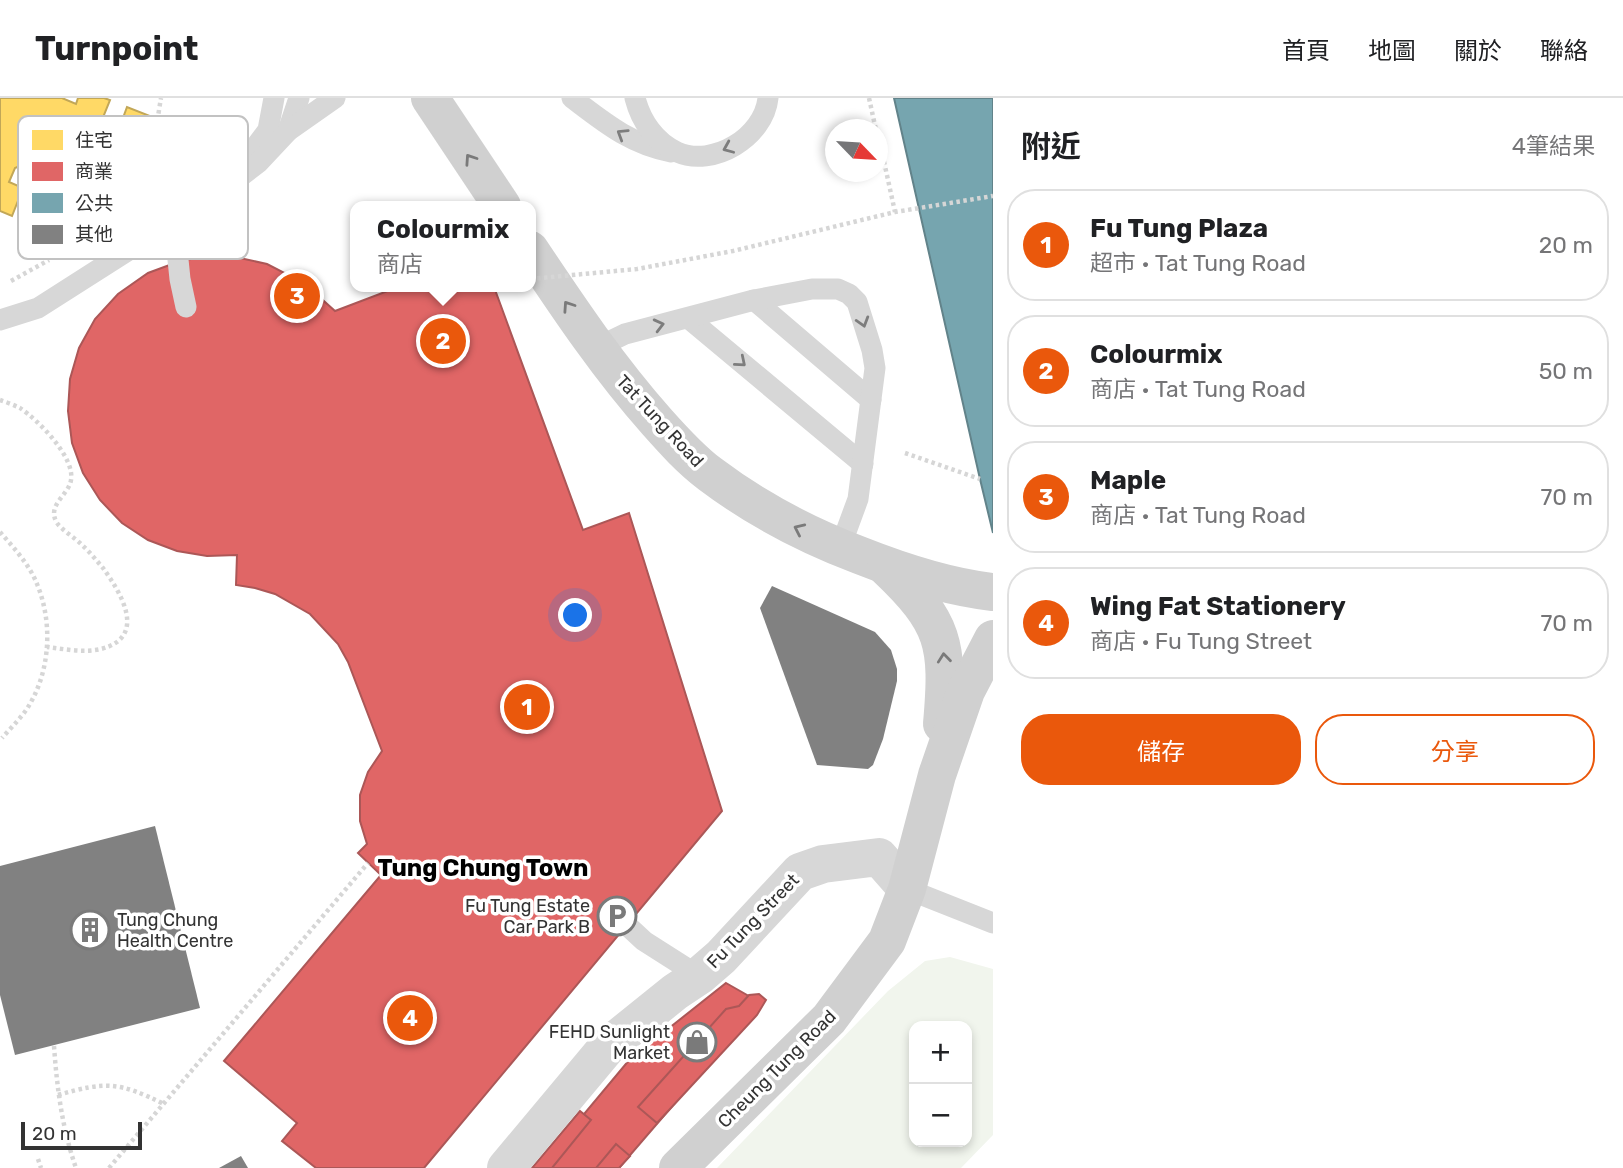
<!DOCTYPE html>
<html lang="zh-TW">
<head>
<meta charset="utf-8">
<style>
  body { margin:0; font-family:Rubik,"Noto Sans TC",sans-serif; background:#f6f6f6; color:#202124 }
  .controls { position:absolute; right:21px; bottom:21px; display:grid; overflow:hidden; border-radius:14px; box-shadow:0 4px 10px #0003 }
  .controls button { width:63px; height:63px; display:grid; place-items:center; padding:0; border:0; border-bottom:2px solid #e0e0e0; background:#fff; color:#202124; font:35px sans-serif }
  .compass { position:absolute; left:825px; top:21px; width:63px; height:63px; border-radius:50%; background:#fff; box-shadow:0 4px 10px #0003; rotate:115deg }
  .scale { position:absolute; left:21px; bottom:18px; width:121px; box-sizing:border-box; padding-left:7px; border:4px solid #333; border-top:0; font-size:19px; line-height:24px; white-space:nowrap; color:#333; -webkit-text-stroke:5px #fff; paint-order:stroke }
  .you { position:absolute; left:576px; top:518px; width:24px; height:24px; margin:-18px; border:5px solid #fff; border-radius:50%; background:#1a73e8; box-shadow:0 0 0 10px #1a73e833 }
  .badge { display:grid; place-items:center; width:46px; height:46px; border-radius:50%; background:#ea580c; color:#fff; font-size:23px; font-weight:700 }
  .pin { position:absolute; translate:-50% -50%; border:4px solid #fff; box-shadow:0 2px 7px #0006 }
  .popup { position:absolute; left:350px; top:103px; width:186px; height:91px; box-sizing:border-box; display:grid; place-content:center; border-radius:14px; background:#fff; filter:drop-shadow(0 2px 5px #0005); font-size:23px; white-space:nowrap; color:#757577 }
  .popup b { font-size:26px; color:#202124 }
  .popup::after { content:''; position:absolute; left:50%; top:100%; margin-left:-14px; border:14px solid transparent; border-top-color:#fff }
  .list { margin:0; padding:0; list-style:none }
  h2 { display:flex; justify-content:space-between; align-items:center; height:91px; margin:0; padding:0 28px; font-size:30px }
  h2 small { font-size:23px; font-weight:400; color:#757577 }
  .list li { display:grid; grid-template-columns:46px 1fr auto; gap:21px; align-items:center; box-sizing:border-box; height:112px; margin:0 14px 14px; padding:0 14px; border:2px solid #e0e0e0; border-radius:28px }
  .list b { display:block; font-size:26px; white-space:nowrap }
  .list p { margin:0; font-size:23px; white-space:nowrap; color:#757577 }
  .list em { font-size:23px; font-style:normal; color:#757577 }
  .actions { display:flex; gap:14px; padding:21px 28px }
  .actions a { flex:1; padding:16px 0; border:2px solid #ea580c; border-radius:28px; text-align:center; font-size:24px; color:#ea580c }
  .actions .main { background:#ea580c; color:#fff }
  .map { position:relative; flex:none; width:993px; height:1070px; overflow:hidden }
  header { display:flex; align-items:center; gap:42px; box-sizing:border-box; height:98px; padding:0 35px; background:#fff; border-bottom:2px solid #e0e0e0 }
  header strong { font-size:33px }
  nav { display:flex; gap:38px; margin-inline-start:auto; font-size:24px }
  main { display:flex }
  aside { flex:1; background:#fff }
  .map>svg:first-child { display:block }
</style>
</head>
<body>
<header>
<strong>Turnpoint</strong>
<nav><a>首頁</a><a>地圖</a><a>關於</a><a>聯絡</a></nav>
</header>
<main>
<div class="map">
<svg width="993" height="1070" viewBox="0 0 993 1070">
  <rect width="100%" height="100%" fill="#fff"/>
  <!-- green -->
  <path fill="#f1f5ed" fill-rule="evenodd" d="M950,859L993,871V1037L961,1070H717L888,893L925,863ZM914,928H967V1044H914Z"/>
  <!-- homes -->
  <polygon fill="#ffd966" stroke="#c2a757" stroke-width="2" points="0,0 62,0 76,6 78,0 104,0 110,2 102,22 120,28 127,9 155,20 121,107 93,96 101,77 83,70 76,90 48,78 53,65 40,59 15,70 9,84 23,90 12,118 0,113"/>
  <!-- shops -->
  <g fill="#e06666" stroke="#ac5757" stroke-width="2">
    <polygon points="226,157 267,166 304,185 335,213 398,189 494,189 583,432 629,415 722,713 424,1070 316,1070 282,1043 297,1025 224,963 381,777 358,755 367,746 360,723 360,697 368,674 382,653 348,564 338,546 310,516 275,496 255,490 236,487 237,457 207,458 177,453 148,442 122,425 100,402 83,375 72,345 68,313 70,281 79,250 95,221 118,196 148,175 183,162"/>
    <polygon points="726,885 761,905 619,1070 539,1070 630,961"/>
    <polygon points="759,896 766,902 757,917 657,1025 638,1009 726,911 739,908 749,897"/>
    <polygon points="580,1013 591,1022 552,1070 532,1070"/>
    <polygon points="616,1046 630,1058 619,1070 596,1070"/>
  </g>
  <!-- public -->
  <polygon fill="#76a5af" stroke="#62838a" stroke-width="2" points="894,0 993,0 993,435 980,381"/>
  <!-- building -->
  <g fill="#818181">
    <polygon points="772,488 875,534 891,552 897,571 897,583 883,641 873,667 868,671 817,667 760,510"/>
    <polygon points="155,728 200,910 15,957 0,897 0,768"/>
    <polygon points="241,1058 248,1070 219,1070"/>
  </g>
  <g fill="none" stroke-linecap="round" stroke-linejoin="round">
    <!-- path -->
    <g stroke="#d6d6d6" stroke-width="4.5" stroke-dasharray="3.5 3.5" stroke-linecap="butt">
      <polyline points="869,0 876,32"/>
      <polyline points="878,36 895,114"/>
      <path d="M119,118C148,96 155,35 161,0"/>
      <polyline points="11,183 49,162"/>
      <path d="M0,302C6,304 14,307 20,310C38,322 75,359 71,382C69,397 46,407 57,425C63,433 74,439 81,446C89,453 96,462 103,470C121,495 148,539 101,551C84,555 64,551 47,549"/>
      <polyline points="905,355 980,381"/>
      <path d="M0,434C14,450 29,466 37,486C54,527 50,579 24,615C17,624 9,632 2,640"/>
      <path d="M54,948C57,990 62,1030 76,1070"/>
      <path d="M58,997C107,983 119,984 164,1006"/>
      <polyline points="38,1061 41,1070"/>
      <polyline points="109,1070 368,765"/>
    </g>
    <!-- lane -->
    <g stroke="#d7d7d7" stroke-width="21">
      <path d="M572,0C605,25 630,46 671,54"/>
      <path d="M635,0C641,23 655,44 677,54C713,70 764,39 768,0"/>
      <polyline points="288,33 299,0"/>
      <polyline points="250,56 268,32 274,0"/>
      <polyline points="174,123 180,181 186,209"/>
      <polyline points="754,202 871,302"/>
      <polyline points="688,220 863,366"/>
      <polyline points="0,222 38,210 223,92 258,65 288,33 335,0"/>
      <polyline points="596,250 625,236 754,202 812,191 838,191 849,196 857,204 872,252 875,270 858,401 840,450"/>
      <polyline points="907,791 993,825"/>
      <polyline points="617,818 644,843 699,878"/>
    </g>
    <!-- street -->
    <polyline stroke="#d7d7d7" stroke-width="38" points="506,1070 608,948 675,894 699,878 721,859 800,774 823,766 879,759 907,791"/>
    <!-- secondary -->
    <g stroke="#d0d0d0" stroke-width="38">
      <polyline points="430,0 502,108"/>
      <path d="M530,152C570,212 609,270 657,324C673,342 690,361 710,376C755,410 806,437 859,457C902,474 947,489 993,494"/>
      <path d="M886,469C945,525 949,546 942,626"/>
      <polyline points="678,1070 829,921 887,843 907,791 937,677 966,593 993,541"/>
    </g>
    <!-- path-bridge -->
    <polyline stroke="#d6d6d6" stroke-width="4.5" stroke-dasharray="3.5 3.5" stroke-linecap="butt" points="530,181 637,171 733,153 895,114 993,98"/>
  </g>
  <!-- one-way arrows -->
  <defs><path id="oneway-chevron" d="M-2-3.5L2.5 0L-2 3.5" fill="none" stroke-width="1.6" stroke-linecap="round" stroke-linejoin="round" transform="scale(1.75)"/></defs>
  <g stroke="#7d7d7d">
    <use href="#oneway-chevron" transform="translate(622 36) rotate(-148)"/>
    <use href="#oneway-chevron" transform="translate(728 50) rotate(157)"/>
    <use href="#oneway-chevron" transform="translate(863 224) rotate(73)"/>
    <use href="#oneway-chevron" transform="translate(659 227) rotate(-14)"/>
    <use href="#oneway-chevron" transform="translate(741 264) rotate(40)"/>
  </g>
  <g stroke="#7a7a7a">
    <use href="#oneway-chevron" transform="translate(470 61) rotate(-124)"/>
    <use href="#oneway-chevron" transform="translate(568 208) rotate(-124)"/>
    <use href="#oneway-chevron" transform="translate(799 431) rotate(-155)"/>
    <use href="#oneway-chevron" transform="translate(944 560) rotate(-96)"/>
  </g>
  <!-- icons -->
  <defs>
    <symbol id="parking-ring" viewBox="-11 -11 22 22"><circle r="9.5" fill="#fff" stroke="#7a7a7a" stroke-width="1.5"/><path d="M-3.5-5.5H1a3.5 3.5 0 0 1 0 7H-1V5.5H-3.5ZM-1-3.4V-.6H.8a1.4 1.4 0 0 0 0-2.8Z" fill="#7a7a7a"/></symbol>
    <symbol id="building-ring" viewBox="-11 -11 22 22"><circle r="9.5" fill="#fff" stroke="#7a7a7a" stroke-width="1.5"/><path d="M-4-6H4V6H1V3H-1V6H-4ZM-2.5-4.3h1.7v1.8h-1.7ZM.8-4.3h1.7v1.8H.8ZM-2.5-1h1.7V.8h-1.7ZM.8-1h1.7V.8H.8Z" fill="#7a7a7a"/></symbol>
    <symbol id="shop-ring" viewBox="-11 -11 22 22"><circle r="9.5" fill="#fff" stroke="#7a7a7a" stroke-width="1.5"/><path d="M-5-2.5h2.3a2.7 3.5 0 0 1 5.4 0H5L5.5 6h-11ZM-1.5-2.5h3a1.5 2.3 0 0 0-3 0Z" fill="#7a7a7a"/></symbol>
  </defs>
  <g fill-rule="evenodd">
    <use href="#parking-ring" x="595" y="796" width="44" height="44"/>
    <use href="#building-ring" x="68" y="810" width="44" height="44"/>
    <use href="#shop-ring" x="675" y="922" width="44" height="44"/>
  </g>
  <g text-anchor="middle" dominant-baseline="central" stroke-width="7" stroke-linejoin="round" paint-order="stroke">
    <!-- street labels -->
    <g font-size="18" fill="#333" stroke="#fff">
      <text transform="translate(660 323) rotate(47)">Tat Tung Road</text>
      <text transform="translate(753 823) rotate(-46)">Fu Tung Street</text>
      <text transform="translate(777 971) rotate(-45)">Cheung Tung Road</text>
    </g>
    <!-- poi labels -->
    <g font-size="18" fill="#333" stroke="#fff" text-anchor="end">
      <text x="590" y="808">Fu Tung Estate<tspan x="590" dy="21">Car Park B</tspan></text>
      <text x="117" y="822" text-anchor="start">Tung Chung<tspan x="117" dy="21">Health Centre</tspan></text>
      <text x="670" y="934">FEHD Sunlight<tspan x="670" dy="21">Market</tspan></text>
    </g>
    <!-- district labels -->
    <g font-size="24" font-weight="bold" fill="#000" stroke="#fff">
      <text x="483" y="770">Tung Chung Town</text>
    </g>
  </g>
  <!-- legend -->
  <rect x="18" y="18" width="230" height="143" rx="10" fill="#fff" stroke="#c2c2c2" stroke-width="2"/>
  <rect x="32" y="32" width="31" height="20" fill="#ffd966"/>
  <rect x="32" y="64" width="31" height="19" fill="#e06666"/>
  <rect x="32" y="95" width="31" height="20" fill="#76a5af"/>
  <rect x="32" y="127" width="31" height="19" fill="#818181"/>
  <g font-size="19" fill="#333">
    <text x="75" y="49">住宅</text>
    <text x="75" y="80">商業</text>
    <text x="75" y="112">公共</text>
    <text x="75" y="143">其他</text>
  </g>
</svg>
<div class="controls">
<button>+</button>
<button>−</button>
</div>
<svg class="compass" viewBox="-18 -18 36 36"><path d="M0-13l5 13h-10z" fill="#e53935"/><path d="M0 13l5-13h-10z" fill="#757577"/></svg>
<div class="scale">20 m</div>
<div class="you"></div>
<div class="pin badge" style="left:527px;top:609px">1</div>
<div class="pin badge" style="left:443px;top:243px">2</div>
<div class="popup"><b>Colourmix</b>商店</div>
<div class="pin badge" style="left:297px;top:198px">3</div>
<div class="pin badge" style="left:410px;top:920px">4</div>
</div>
<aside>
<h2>附近<small>4筆結果</small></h2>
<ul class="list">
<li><span class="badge">1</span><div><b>Fu Tung Plaza</b><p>超市 · Tat Tung Road</p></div><em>20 m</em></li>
<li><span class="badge">2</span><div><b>Colourmix</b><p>商店 · Tat Tung Road</p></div><em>50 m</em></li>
<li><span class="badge">3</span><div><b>Maple</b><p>商店 · Tat Tung Road</p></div><em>70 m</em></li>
<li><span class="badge">4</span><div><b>Wing Fat Stationery</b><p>商店 · Fu Tung Street</p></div><em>70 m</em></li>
</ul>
<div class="actions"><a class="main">儲存</a><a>分享</a></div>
</aside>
</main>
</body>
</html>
